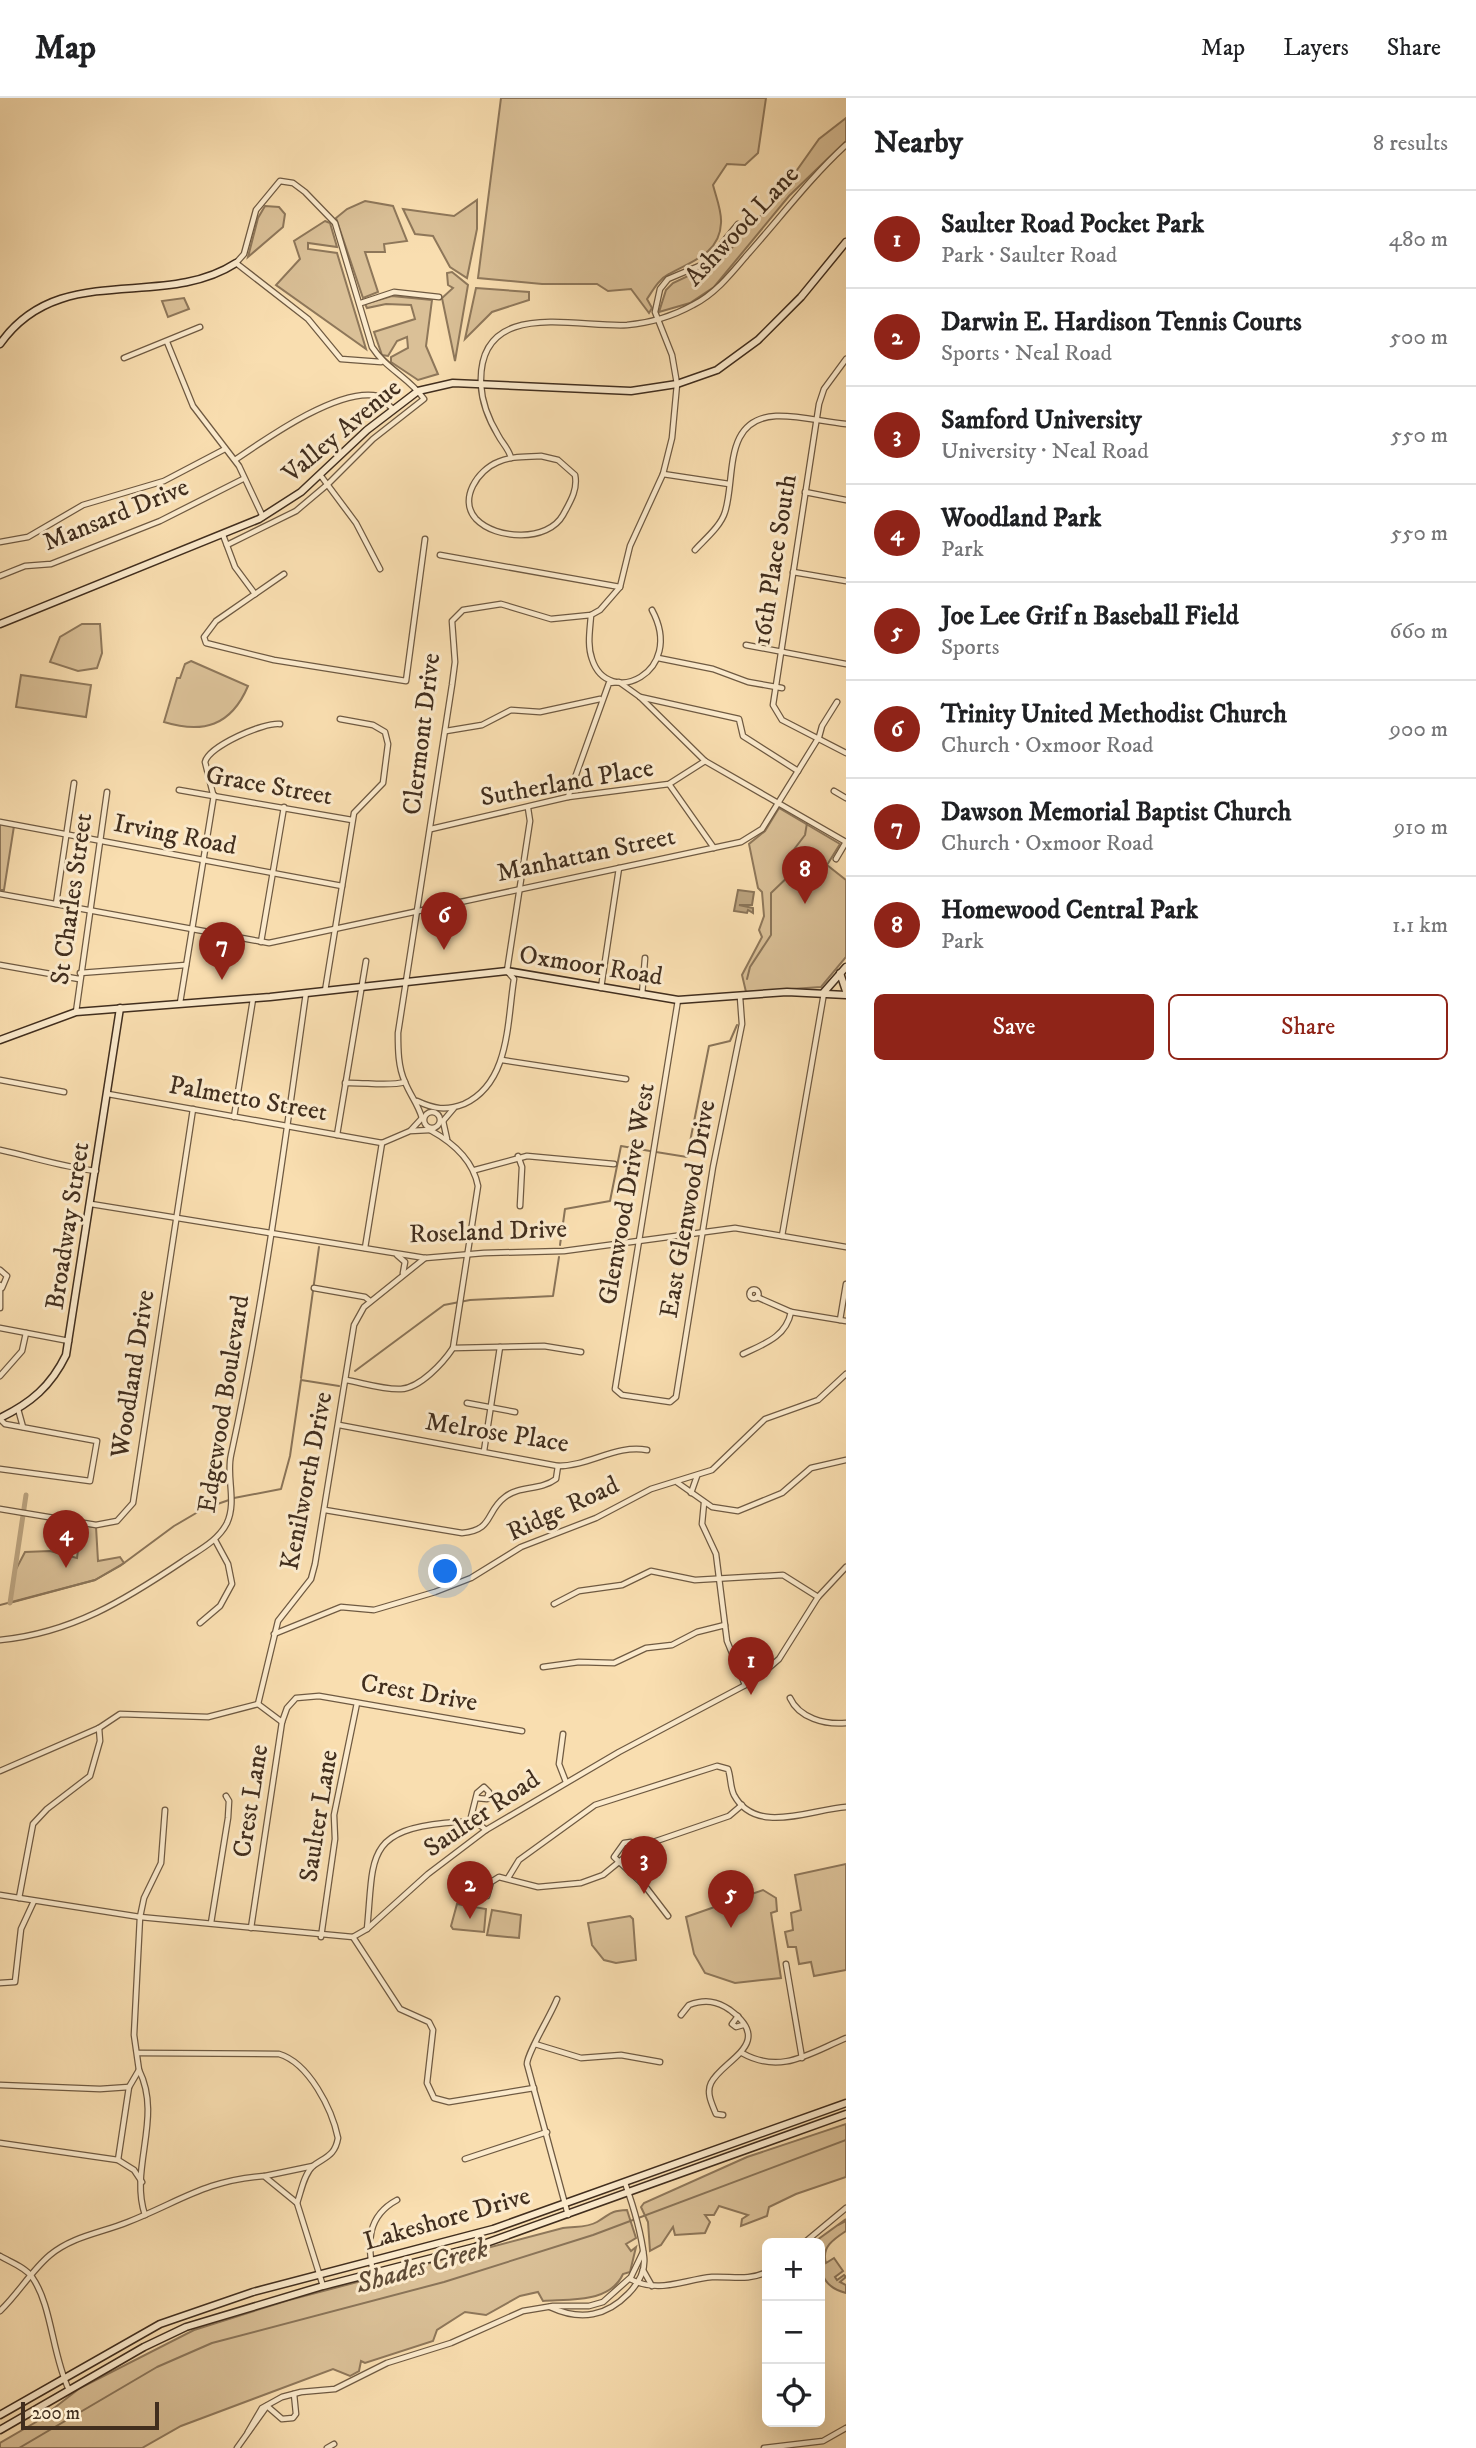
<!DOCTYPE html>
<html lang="en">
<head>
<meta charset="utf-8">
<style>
  body { margin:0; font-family:"IM FELL DW Pica",serif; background:#f2f2f2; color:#202124 }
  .controls { position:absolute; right:21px; bottom:21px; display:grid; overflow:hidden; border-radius:10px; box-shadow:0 7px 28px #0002 }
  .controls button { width:63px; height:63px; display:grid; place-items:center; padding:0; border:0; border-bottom:2px solid #e0e0e0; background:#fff; color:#202124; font:35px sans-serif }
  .scale { position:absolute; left:21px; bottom:18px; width:138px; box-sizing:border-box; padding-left:7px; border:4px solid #412e1e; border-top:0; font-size:19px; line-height:24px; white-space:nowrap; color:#412e1e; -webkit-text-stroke:5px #fbeacc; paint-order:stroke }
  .you { position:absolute; left:446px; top:1474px; width:24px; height:24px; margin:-18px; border:5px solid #fff; border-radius:50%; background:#1a73e8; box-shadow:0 0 0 10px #1a73e833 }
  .badge { display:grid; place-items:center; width:46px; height:46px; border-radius:50%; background:#8f2418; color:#fff; font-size:23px; font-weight:700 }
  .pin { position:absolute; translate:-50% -58px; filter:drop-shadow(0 2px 4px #0008) }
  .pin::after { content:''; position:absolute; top:37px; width:24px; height:21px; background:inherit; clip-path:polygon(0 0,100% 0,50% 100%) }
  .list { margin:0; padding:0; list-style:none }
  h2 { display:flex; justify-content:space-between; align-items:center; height:91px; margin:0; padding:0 28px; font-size:30px }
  h2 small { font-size:23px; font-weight:400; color:#757577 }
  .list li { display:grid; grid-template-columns:46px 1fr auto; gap:21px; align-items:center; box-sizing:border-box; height:98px; padding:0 28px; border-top:2px solid #e0e0e0 }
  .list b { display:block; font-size:26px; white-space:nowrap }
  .list p { margin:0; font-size:23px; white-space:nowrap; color:#757577 }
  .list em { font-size:23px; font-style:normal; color:#757577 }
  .actions { display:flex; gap:14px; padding:21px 28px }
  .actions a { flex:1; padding:16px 0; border:2px solid #8f2418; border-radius:10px; text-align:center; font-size:24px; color:#8f2418 }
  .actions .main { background:#8f2418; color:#fff }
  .icon { flex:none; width:38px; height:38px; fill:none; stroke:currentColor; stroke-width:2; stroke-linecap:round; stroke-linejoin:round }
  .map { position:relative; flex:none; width:846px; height:2350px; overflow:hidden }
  header { display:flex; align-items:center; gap:42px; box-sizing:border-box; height:98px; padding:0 35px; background:#fff; border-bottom:2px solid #e0e0e0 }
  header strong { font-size:33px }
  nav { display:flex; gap:38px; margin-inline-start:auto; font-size:24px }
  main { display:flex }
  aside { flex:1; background:#fff }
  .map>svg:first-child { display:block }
</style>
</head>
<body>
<header>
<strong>Map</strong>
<nav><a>Map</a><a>Layers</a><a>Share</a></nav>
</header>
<main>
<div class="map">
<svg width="846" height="2350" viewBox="0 0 846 2350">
  <rect width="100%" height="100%" fill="#f9deb0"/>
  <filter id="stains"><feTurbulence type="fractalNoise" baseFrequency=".00286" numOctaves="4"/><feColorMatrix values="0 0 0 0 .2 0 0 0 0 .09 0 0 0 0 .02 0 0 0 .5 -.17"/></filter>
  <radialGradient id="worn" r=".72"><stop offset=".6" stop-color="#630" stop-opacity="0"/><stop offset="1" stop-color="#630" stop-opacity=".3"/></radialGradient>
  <!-- green -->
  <g fill="#dac097" stroke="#8e775a" stroke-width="2">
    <path d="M501,0H766L758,55L745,67L727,66L713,87C716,99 722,113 721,125C720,156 690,164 669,176C659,181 653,192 647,201L652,210L649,215L631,191L608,193L597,186H542L478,180Z"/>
    <polygon points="846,20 846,43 789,98 714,189 690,205 659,214 666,192 673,185 720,163 780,96 819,41"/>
    <polygon points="477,102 477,131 467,180 450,169 433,138 415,136 403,111 454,118"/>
    <polygon points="365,103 393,108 407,143 384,146 385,154 365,154 378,194 363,200 336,120 347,111"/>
    <polygon points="265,108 279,109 285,116 283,129 248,159 258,120"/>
    <polygon points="325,123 330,125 337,149 308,145 308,151 337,155 366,251 276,187 300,161 294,143"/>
    <polygon points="452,174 468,187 455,263 442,200 453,190 448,187 447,175"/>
    <polygon points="476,190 529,194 529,202 492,214 465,241"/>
    <polygon points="392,198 432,202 426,248 438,276 418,282 391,264 391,259 408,250 407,239 397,243 388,258 382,257 374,234 415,221 411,207 386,206 367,210 365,206"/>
    <polygon points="184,200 189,211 168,219 162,203"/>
    <polygon points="82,526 100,526 102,555 97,570 78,573 50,564 60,539"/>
    <path d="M191,563L248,588C231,628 203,636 164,624L177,580H180L185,566Z"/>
    <polygon points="21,577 91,587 86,619 16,609"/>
    <polygon points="779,710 840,746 827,767 846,782 846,859 821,889 746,894 742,877 762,839 759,832 764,818 762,794 758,790 749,746 765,733"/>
    <polygon points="0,726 14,728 4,792 0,792"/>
    <polygon points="81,1427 96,1429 98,1463 120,1459 124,1465 95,1482 10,1505 14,1475 25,1454 50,1453 77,1460"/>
    <polygon points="846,1766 846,1872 814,1878 811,1864 799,1866 796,1849 788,1849 785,1834 793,1832 791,1815 801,1812 795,1777"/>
    <polygon points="763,1792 776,1800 777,1813 771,1815 781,1880 735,1885 705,1875 694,1856 686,1819"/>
    <polygon points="457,1806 486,1811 484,1834 453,1831 451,1828"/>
    <polygon points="492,1812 521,1817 519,1840 487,1837"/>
    <polygon points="630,1818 633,1821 636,1862 616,1865 604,1862 592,1847 588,1825"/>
    <polygon points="846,2026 846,2079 796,2096 769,2109 767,2118 741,2128 742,2121 748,2117 719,2108 714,2117 705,2117 710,2124 705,2135 675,2137 673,2129 661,2147 650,2153 648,2124 641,2109 644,2105 747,2059"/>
    <path d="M627,2112L636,2140L626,2146L631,2153L636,2149L630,2174L623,2176C610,2205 571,2201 543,2203L538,2194L520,2198L486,2217L465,2214L437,2232L433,2243L365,2265L361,2263L359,2273L350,2278L333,2271L181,2328L142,2350H0V2345L36,2324L80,2290L194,2232L289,2202L563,2130C575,2128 587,2130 597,2124C611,2116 609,2113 627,2112Z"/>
    <path d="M846,2121L838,2127L846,2123V2133C834,2141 821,2149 826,2165L834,2160L843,2173L835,2179L837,2182L844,2177L846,2179L840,2184L846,2187V2195C818,2188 820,2169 820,2145H813Z"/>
  </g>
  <!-- water -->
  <polygon fill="#baa27e" stroke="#8a7458" stroke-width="2" points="738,792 754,794 752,807 739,807 753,810 753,815 748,812 747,815 734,813"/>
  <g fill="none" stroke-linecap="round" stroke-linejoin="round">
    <!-- stream -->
    <g stroke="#8a7458" stroke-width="2">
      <polyline points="747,881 750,869 771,837 771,795 794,773 792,754 805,737 807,725"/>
      <polyline points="656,1054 687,1059 709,948 730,943 737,927"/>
      <polyline points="560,1147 565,1111 610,1103 621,1048 650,1053"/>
      <polyline points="355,1273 444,1207 470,1202 553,1198 559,1159"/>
      <polyline points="301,1280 319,1149"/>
      <polyline points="234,1400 281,1391 290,1358 301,1282 339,1288"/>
      <polyline points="0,1507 95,1482 120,1468 174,1428 203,1411 229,1402"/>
      <polyline points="19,2350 157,2269 212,2245 444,2184 593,2137 846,2042"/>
    </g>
    <!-- canal -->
    <polyline stroke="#baa27e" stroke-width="5" points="10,1505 26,1397"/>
    <defs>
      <g id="street">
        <polyline points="361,205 394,194 439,199"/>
        <polyline points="167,244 193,308 239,368 263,419"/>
        <polyline points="124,260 200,229"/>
        <polyline points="846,261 824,291 819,306 773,607 782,622 846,655"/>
        <path d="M541,358L558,362L575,377C578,392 570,404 563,417C548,444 496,442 476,421C458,401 478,372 498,364C511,358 526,359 541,358Z"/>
        <path d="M511,360C509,351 502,345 498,337C489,322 482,305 481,287C477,199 576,230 627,227C650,225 673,218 693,207C715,196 731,176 747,157C780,120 810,80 846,47"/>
        <path d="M235,362C267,340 339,289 378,298L393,311"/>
        <polyline points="663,376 729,386"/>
        <polyline points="321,378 356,425 380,471"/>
        <polyline points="805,394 846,402"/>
        <polyline points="223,437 235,469 255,496"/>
        <polyline points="0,444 28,439 83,407 164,383 225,351"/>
        <path d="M227,447L296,413L328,386L373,341L424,301C410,280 386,271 372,249L335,125L305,94L293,85L280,83L256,112L244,156L236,165L308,221L341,261L381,264"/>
        <path d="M695,452C704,442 721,428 725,414C736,380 722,321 776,318C798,317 824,324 846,326"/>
        <polyline points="440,457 620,489"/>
        <polyline points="793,474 846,483"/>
        <polyline points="284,476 216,523 204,539 206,545 274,562 406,583 425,441"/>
        <polyline points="0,478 25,468 51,466 160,423 243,381"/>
        <path d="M591,517C590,532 587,547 592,561C608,611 686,575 652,512"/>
        <polyline points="746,547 846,566"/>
        <polyline points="658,560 713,571 748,584 782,590"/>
        <polyline points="640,599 739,621 743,638 798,673"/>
        <polyline points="446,633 482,627 511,612 540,614 600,601"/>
        <polyline points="669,686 714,750"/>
        <polyline points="179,692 352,722"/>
        <polyline points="834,693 846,700"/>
        <path d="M213,696L205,664C209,648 264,624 280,626"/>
        <polyline points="568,699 609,585 619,584 640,599 705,663 846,744"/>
        <polyline points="0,724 342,788"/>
        <polyline points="431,731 568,699 669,686 705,663"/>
        <polyline points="836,761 846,744"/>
        <polyline points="0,796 269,845 741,744 762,731 819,639 822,628 837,604"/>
        <polyline points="56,806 74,685"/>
        <polyline points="261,844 284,709"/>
        <polyline points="0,867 79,881"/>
        <polyline points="80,875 186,867"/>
        <polyline points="601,890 619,770"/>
        <polyline points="325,893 354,715 383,685 388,646 385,634 373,627 340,621"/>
        <polyline points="642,897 645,860"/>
        <polyline points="678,902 615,1291 622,1297 670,1304 676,1299 713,1069 742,926 740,899"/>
        <polyline points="180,905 214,697"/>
        <polyline points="76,914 107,694"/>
        <polyline points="502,962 626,981"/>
        <polyline points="0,982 64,994"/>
        <path d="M345,985C364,984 388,989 405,984"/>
        <polyline points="108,996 382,1045"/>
        <path d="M417,1003C434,1011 446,1013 464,1006C510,985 507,924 514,881L507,873L530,723L528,710"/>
        <circle cx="432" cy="1022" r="8"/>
        <polyline points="234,1019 253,901"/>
        <path d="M422,1020C418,1006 410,997 405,984C398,969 398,951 398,935L452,587L455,564L452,523L463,512L501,506L551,521L591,517L600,512L620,489L630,448L663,376L672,340L677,286L672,257L655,214L660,191L668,181L706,165L738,126L745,128"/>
        <polyline points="443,1023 447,1041"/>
        <polyline points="443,1023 454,1010"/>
        <polyline points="411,1032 422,1020"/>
        <path d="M430,1032C452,1044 473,1062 478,1088L453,1250"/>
        <polyline points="337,1037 366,863"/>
        <polyline points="382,1045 410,1033 430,1032"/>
        <path d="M0,1052C33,1059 62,1069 96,1073"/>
        <polyline points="518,1058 522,1069 520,1108"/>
        <polyline points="475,1072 527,1058 614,1066"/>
        <polyline points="91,1106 425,1160 484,1155 564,1153 735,1130 846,1149"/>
        <polyline points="782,1138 824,895"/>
        <polyline points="365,1150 382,1045"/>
        <polyline points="397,1157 405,1164 403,1175"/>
        <polyline points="0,1172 7,1178 2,1190"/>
        <polyline points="0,1187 0,1210"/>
        <polyline points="314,1190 365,1199 370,1203"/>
        <circle cx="754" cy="1196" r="4.5"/>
        <polyline points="757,1199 791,1214 846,1223"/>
        <polyline points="840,1222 846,1186"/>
        <polyline points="0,1230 69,1243"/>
        <path d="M743,1256C764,1246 786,1239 791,1214"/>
        <polyline points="0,1278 22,1253 26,1235"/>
        <path d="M346,1282C363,1285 384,1292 401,1291C420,1290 443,1265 453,1250L544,1248L581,1254"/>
        <polyline points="467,1305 515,1314"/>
        <polyline points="18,1311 23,1329"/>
        <polyline points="0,1321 5,1326 97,1343 90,1383 0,1371"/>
        <path d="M339,1327L558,1368C589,1368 617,1346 647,1352"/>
        <polyline points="484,1353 500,1249"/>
        <polyline points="678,1385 712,1409 738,1413 782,1395 811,1370 846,1362"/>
        <polyline points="691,1395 697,1378"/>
        <polyline points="704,1405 702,1426 716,1456 727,1543 745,1587"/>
        <polyline points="0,1411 96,1427 117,1423 133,1405 193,1011"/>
        <path d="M325,1412L462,1435C494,1432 485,1414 505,1399C520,1387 540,1393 556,1381L558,1368"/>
        <polyline points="554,1506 579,1493 622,1487 651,1473 695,1482 783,1477 818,1499"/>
        <polyline points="200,1525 220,1508 232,1486 228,1466 215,1442"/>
        <polyline points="274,1536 341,1509 374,1512 435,1494 471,1480 521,1449 596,1420 651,1391 712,1372 765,1321 818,1302 846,1276"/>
        <path d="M0,1542C72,1535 125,1502 183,1463C199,1452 218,1443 227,1425C237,1403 226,1379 231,1357C264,1205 284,1050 306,895"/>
        <polyline points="543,1569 579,1564 614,1565 646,1550 672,1547 697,1534 725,1527"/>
        <path d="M790,1600C799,1620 825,1627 846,1625"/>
        <polyline points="258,1606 278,1523 311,1481 315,1466 354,1227 364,1209 425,1160"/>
        <polyline points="563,1636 559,1666 566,1684"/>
        <polyline points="0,1673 99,1630 120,1616 208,1619 258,1606 282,1624"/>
        <polyline points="470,1723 477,1695 484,1689 489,1694 487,1701 476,1700"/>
        <polyline points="639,1749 631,1744 624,1745 614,1759 645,1788 668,1818"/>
        <path d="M508,1780L519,1762L595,1707L717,1668L728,1671C731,1679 730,1689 734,1697C756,1738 812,1711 846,1709"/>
        <polyline points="0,1797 140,1819 353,1839 367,1831 428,1776 486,1732 619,1654 755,1582 779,1561 818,1499 846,1469"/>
        <polyline points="487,1798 491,1784 499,1779 538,1789 581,1785 603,1777 636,1750 729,1718 742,1707"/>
        <polyline points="19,1800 33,1726 47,1711 90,1678 100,1643 99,1630"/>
        <polyline points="211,1825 228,1720 229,1703 226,1698"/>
        <polyline points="251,1830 282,1624 287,1610 296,1600 319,1598 522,1633"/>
        <path d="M367,1831C374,1762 364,1733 445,1725C461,1724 474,1720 486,1732"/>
        <polyline points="321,1839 335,1741 334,1717 357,1605"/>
        <polyline points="353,1839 400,1911 429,1924 433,1932 427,1985 434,2000 449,2004 534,1990"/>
        <polyline points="786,1866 802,1960"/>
        <polyline points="0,1885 15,1884 21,1831 34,1803"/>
        <path d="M557,1901C551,1917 527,1955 527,1966L568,2117"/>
        <path d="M681,1917L689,1907C705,1901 717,1903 730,1912C776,1946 722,1962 711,1985C706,1995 712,2006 716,2016L723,2017"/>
        <polyline points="738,1918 732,1926 736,1929 743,1927"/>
        <polyline points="535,1946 581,1960 621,1957 660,1964"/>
        <path d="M138,1955L279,1956C309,1965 332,2011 338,2040C335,2058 325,2059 313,2068C304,2076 301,2094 297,2105"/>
        <path d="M742,1955C781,1977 810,1955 846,1940"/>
        <path d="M139,1972C163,2020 129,2070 145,2117"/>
        <polyline points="0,1987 100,1991 129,1989"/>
        <polyline points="0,2045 118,2062 134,2072 142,2084"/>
        <polyline points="465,2061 547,2034"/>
        <polyline points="118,2062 129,1989 139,1972 134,1937 140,1819 144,1800 161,1765 165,1712"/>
        <polyline points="265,2078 313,2068"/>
        <polyline points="804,2145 846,2110"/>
        <path d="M0,2158C10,2164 25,2169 32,2179C52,2207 52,2257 69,2292"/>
        <polyline points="643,2172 652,2188"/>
        <path d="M373,2175C367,2145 367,2118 397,2102"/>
        <path d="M630,2181C659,2196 682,2182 712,2179C732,2178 748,2183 767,2174"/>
        <path d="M550,2209C563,2215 578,2219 593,2216C616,2212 647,2185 644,2159C641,2133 634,2110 625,2085"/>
        <path d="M0,2213C18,2196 31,2173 50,2157C73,2138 101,2135 128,2124C179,2104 206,2082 264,2078L297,2105L323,2188"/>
        <polyline points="267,2308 282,2321 293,2320 296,2316 294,2296"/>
        <polyline points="248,2334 262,2310 282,2299 301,2294 335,2291 387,2265 451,2245 523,2213 553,2208 589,2208 603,2204 631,2179 643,2154"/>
        <polyline points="237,2350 267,2308"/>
        <polyline points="327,2350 334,2346"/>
        <polyline points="764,2350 823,2343 846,2330"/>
      </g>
      <g id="secondary">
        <path d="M0,246C60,161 162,213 236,165"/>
        <polyline points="0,526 259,421 301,394 367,332 418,293 453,285 631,293 677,286 717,272 758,242 801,199 846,144"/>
        <polyline points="840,875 846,893"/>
        <polyline points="824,894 846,869"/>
        <polyline points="0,942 76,914 270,899 507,873 678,902 787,894 846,897"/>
        <path d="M0,1320C31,1305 51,1288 66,1257L120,910"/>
        <polyline points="0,2317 160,2226 253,2194 493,2131 846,2005"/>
        <polyline points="0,2332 144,2249 186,2229 323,2188 475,2149 846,2016"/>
      </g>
    </defs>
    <!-- street casing -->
    <use href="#street" stroke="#6f5a42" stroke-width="7"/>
    <!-- secondary casing -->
    <use href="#secondary" stroke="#412e1e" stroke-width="9"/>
    <!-- street -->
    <use href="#street" stroke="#fbeacc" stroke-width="4.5"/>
    <!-- secondary -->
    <use href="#secondary" stroke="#fbeacc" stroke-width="6"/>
  </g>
  <g text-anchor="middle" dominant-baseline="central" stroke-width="6" stroke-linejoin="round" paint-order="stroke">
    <!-- street labels -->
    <g font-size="26" fill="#412e1e" stroke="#fbeacc">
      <text transform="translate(742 128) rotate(-47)">Ashwood Lane</text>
      <text transform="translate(342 333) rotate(-40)">Valley Avenue</text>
      <text transform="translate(116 417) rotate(-22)">Mansard Drive</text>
      <text transform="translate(775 462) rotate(-81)">16th Place South</text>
      <text transform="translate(422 636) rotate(-83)">Clermont Drive</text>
      <text transform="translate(567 685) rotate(-10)">Sutherland Place</text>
      <text transform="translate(269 688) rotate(10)">Grace Street</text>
      <text transform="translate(175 737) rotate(11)">Irving Road</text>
      <text transform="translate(586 757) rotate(-12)">Manhattan Street</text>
      <text transform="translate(72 801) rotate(-82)">St Charles Street</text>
      <text transform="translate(591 868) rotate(9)">Oxmoor Road</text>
      <text transform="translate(248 1001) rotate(10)">Palmetto Street</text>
      <text transform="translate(627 1096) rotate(-80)">Glenwood Drive West</text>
      <text transform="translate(688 1111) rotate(-80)">East Glenwood Drive</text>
      <text transform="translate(68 1128) rotate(-81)">Broadway Street</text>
      <text transform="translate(488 1134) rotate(-2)">Roseland Drive</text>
      <text transform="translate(133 1276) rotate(-81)">Woodland Drive</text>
      <text transform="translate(224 1306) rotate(-81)">Edgewood Boulevard</text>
      <text transform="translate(497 1335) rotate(9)">Melrose Place</text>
      <text transform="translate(307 1383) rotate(-79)">Kenilworth Drive</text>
      <text transform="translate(563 1411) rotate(-25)">Ridge Road</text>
      <text transform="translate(419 1595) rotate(10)">Crest Drive</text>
      <text transform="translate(251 1703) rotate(-81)">Crest Lane</text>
      <text transform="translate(482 1716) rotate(-34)">Saulter Road</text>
      <text transform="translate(319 1718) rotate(-81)">Saulter Lane</text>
      <text transform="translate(447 2121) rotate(-16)">Lakeshore Drive</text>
    </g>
    <!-- water labels -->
    <g font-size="28" font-style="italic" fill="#5f4b36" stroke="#fbeacc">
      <text transform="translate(422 2168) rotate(-16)">Shades Creek</text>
    </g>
  </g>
  <rect width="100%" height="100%" filter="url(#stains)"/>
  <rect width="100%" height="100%" fill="url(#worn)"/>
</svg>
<div class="controls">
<button>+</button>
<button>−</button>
<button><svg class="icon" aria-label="locate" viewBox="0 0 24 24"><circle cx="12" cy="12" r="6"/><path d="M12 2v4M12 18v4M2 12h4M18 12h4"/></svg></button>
</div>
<div class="scale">200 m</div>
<div class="you"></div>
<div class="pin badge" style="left:751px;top:1597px">1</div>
<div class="pin badge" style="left:470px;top:1821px">2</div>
<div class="pin badge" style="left:644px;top:1796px">3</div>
<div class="pin badge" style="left:66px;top:1470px">4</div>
<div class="pin badge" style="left:731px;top:1830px">5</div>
<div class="pin badge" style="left:444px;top:852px">6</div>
<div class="pin badge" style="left:222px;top:882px">7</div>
<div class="pin badge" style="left:805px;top:806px">8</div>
</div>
<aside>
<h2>Nearby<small>8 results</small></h2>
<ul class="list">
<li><span class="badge">1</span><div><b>Saulter Road Pocket Park</b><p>Park · Saulter Road</p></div><em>480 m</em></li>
<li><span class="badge">2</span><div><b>Darwin E. Hardison Tennis Courts</b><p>Sports · Neal Road</p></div><em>500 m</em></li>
<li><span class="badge">3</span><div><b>Samford University</b><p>University · Neal Road</p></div><em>550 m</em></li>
<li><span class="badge">4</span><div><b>Woodland Park</b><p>Park</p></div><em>550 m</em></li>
<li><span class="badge">5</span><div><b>Joe Lee Grif n Baseball Field</b><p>Sports</p></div><em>660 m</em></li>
<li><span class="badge">6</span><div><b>Trinity United Methodist Church</b><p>Church · Oxmoor Road</p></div><em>900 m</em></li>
<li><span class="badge">7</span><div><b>Dawson Memorial Baptist Church</b><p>Church · Oxmoor Road</p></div><em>910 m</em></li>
<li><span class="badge">8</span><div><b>Homewood Central Park</b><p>Park</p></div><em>1.1 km</em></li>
</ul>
<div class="actions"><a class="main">Save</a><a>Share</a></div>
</aside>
</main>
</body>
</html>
